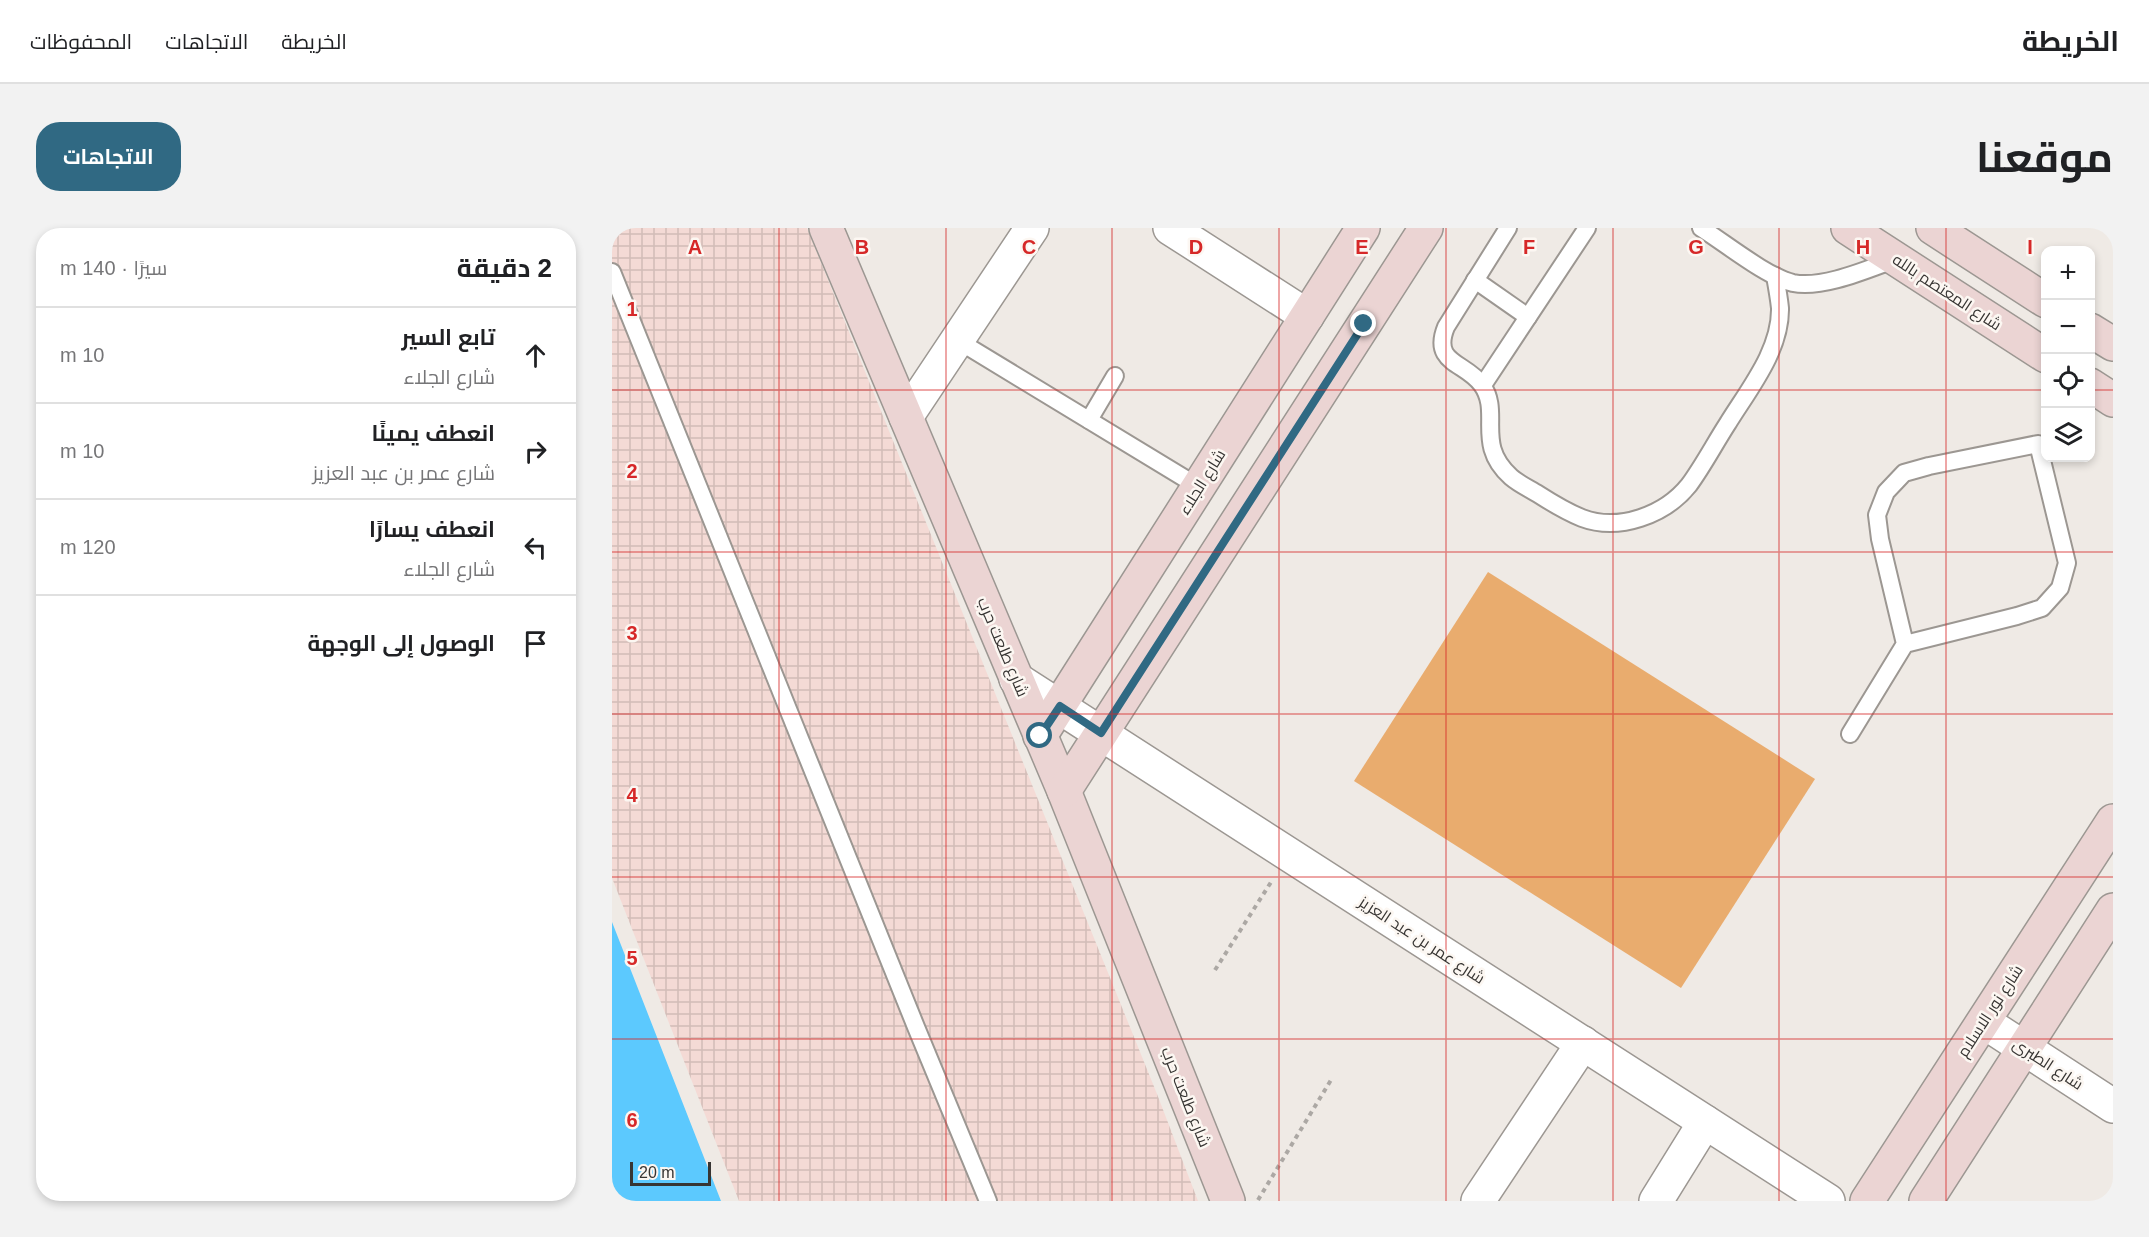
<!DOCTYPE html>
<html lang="ar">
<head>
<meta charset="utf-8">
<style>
  body { margin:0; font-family:Arial,Cairo,sans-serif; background:#f2f2f2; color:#202124; direction:rtl }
  .controls { position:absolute; right:18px; top:18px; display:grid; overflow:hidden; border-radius:12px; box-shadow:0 3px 9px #0003 }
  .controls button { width:54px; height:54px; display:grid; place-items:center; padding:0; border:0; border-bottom:2px solid #e0e0e0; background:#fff; color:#202124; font:30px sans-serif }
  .scale { position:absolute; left:18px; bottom:15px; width:81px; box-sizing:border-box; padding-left:6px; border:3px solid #373533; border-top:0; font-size:16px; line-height:21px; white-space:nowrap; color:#373533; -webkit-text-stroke:4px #fcf7f2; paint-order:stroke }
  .stop { position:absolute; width:18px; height:18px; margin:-14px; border:4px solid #306983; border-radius:50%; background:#fff }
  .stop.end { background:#306983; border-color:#fff; box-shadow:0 2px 6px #0008 }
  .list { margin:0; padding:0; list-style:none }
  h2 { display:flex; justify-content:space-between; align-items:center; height:78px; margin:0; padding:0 24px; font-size:26px }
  h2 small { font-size:20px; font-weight:400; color:#757577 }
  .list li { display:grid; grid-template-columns:39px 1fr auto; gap:18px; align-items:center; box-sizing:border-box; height:96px; padding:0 24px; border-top:2px solid #e0e0e0 }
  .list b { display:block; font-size:22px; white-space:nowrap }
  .list p { margin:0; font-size:20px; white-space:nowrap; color:#757577 }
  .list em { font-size:20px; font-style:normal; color:#757577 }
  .icon { flex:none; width:33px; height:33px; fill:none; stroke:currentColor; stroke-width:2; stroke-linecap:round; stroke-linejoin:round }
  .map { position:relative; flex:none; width:1501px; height:973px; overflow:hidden; direction:ltr; border-radius:24px }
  header { display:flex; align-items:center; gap:36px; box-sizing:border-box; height:84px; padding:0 30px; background:#fff; border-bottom:2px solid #e0e0e0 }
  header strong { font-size:28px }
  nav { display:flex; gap:33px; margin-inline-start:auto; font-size:21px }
  .intro { display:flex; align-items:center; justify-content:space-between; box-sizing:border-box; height:144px; padding:0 36px }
  h1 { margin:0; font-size:42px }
  .button { padding:15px 27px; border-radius:24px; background:#306983; color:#fff; font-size:21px; font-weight:700 }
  main { display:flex; gap:36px; padding:0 36px }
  aside { flex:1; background:#fff; border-radius:24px; box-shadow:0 3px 9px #0003 }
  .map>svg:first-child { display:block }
</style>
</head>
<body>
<header>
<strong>الخريطة</strong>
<nav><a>الخريطة</a><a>الاتجاهات</a><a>المحفوظات</a></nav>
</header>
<div class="intro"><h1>موقعنا</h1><a class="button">الاتجاهات</a></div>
<main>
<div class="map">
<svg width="1501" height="973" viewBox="0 0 1501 973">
  <defs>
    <pattern id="industrial-grid" width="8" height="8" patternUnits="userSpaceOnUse" patternTransform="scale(1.5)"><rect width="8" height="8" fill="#f4dad5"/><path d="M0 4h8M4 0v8" fill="none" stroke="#d2bcb7"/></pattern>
  </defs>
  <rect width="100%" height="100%" fill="#efeae5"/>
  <!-- industrial -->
  <polygon fill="url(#industrial-grid)" points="0,0 195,0 545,866 586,973 127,973 0,650"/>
  <!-- pitch -->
  <polygon fill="#e9ac6e" points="876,344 1203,551 1069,760 742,553"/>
  <!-- water -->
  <polygon fill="#5cc9fe" points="0,694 109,973 110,973 0,973"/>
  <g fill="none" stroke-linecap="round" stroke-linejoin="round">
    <defs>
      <g id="lane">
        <path d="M896,0L834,99C819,136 854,134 870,157C890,185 862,216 899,249C907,256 918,261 926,266C940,275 955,284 970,290C1007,304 1053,287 1077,257C1091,238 1103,215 1116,195C1137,161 1169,122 1168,80C1167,70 1165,59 1163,48"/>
        <path d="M1089,0C1113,15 1155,49 1181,55C1211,61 1256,41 1284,31"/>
        <polyline points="0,44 304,799 376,973"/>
        <polyline points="863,52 916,89"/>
        <polyline points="345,112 587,259"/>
        <polyline points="871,157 975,0"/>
        <polyline points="477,192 503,148"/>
        <polyline points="1238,506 1293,416 1405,388 1430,380 1448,360 1455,335 1426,216 1317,238 1292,245 1274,264 1265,287 1268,311 1293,416"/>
      </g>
      <g id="street">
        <polyline points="558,0 695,88"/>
        <polyline points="294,189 420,0"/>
        <polyline points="404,451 1216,973"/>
        <polyline points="1372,794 1501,878"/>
        <polyline points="866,973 971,815"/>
        <polyline points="1044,973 1093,894"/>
      </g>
      <g id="secondary">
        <polyline points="214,0 452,563 616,973"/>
        <polyline points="1236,0 1434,128"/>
        <polyline points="1321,0 1434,73"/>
        <polyline points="1478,102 1501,116"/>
        <polyline points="1478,157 1501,172"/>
        <polyline points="428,508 751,0"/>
        <polyline points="452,563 814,0"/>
        <polyline points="1255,973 1501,593"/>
        <polyline points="1314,973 1501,682"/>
      </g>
    </defs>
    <!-- lane casing -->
    <use href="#lane" stroke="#9c9792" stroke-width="20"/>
    <!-- street casing -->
    <use href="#street" stroke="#9c9792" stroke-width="36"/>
    <!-- secondary casing -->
    <use href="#secondary" stroke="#9c9792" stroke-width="36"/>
    <!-- path -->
    <g stroke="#aca8a4" stroke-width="4" stroke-dasharray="4.5 4.5" stroke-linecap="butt">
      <polyline points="603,742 661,651"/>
      <polyline points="646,972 719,852"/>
    </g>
    <!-- lane -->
    <use href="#lane" stroke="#fff" stroke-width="16"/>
    <!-- street -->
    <use href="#street" stroke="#fff" stroke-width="33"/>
    <!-- secondary -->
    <use href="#secondary" stroke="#ebd4d3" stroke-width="33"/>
  </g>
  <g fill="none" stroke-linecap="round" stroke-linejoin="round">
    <!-- route -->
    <polyline stroke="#306983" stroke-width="8" points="428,508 448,478 489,505 752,96"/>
  </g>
  <!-- grid -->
  <path fill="none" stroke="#d62828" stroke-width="1.5" stroke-opacity="0.55" d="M167,0V973M334,0V973M500,0V973M667,0V973M834,0V973M1001,0V973M1167,0V973M1334,0V973M0,162H1434M1478,162H1501M0,324H1501M0,486H1501M0,649H1501M0,811H1501"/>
  <g text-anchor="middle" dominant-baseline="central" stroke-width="5" stroke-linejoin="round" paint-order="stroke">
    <!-- street labels -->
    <g font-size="16" fill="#373533" stroke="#fcf7f2">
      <text transform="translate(1335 64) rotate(33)">شارع المعتصم بالله</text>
      <text transform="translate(590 254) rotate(-58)">شارع الجلاء</text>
      <text transform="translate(391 419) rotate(67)">شارع طلعت حرب</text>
      <text transform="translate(810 712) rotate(33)">شارع عمر بن عبد العزيز</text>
      <text transform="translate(1378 783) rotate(-57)">شارع نور الاسلام</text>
      <text transform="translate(1436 836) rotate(33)">شارع الطبرى</text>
      <text transform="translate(574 869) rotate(68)">شارع طلعت حرب</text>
    </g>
  </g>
  <g font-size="20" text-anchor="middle" font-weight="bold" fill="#d62828" stroke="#fcf7f2" stroke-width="5" stroke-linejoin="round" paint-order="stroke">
    <text x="83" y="26">A</text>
    <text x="250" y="26">B</text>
    <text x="417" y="26">C</text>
    <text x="584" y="26">D</text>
    <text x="750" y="26">E</text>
    <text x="917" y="26">F</text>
    <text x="1084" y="26">G</text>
    <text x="1251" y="26">H</text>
    <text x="1418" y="26">I</text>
    <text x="20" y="88">1</text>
    <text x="20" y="250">2</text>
    <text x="20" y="412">3</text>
    <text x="20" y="574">4</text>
    <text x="20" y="737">5</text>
    <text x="20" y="899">6</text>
  </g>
</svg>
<div class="controls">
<button>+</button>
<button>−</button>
<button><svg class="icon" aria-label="locate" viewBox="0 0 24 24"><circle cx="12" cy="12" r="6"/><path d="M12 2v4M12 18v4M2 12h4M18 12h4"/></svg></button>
<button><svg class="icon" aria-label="layers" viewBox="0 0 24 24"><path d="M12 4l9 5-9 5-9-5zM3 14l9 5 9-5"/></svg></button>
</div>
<div class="scale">20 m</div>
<div class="stop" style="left:428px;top:508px"></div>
<div class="stop end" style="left:752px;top:96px"></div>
</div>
<aside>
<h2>2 دقيقة<small>سيرًا · 140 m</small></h2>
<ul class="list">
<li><svg class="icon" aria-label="ahead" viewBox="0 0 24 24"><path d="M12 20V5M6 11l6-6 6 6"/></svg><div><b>تابع السير</b><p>شارع الجلاء</p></div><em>10 m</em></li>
<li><svg class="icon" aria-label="right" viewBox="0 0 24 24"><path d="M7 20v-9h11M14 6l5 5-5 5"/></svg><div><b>انعطف يمينًا</b><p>شارع عمر بن عبد العزيز</p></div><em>10 m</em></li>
<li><svg class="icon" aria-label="left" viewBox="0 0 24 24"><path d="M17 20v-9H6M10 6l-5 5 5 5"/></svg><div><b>انعطف يسارًا</b><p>شارع الجلاء</p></div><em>120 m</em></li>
<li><svg class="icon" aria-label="arrive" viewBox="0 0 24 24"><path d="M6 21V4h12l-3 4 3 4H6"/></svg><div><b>الوصول إلى الوجهة</b></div></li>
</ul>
</aside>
</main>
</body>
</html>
